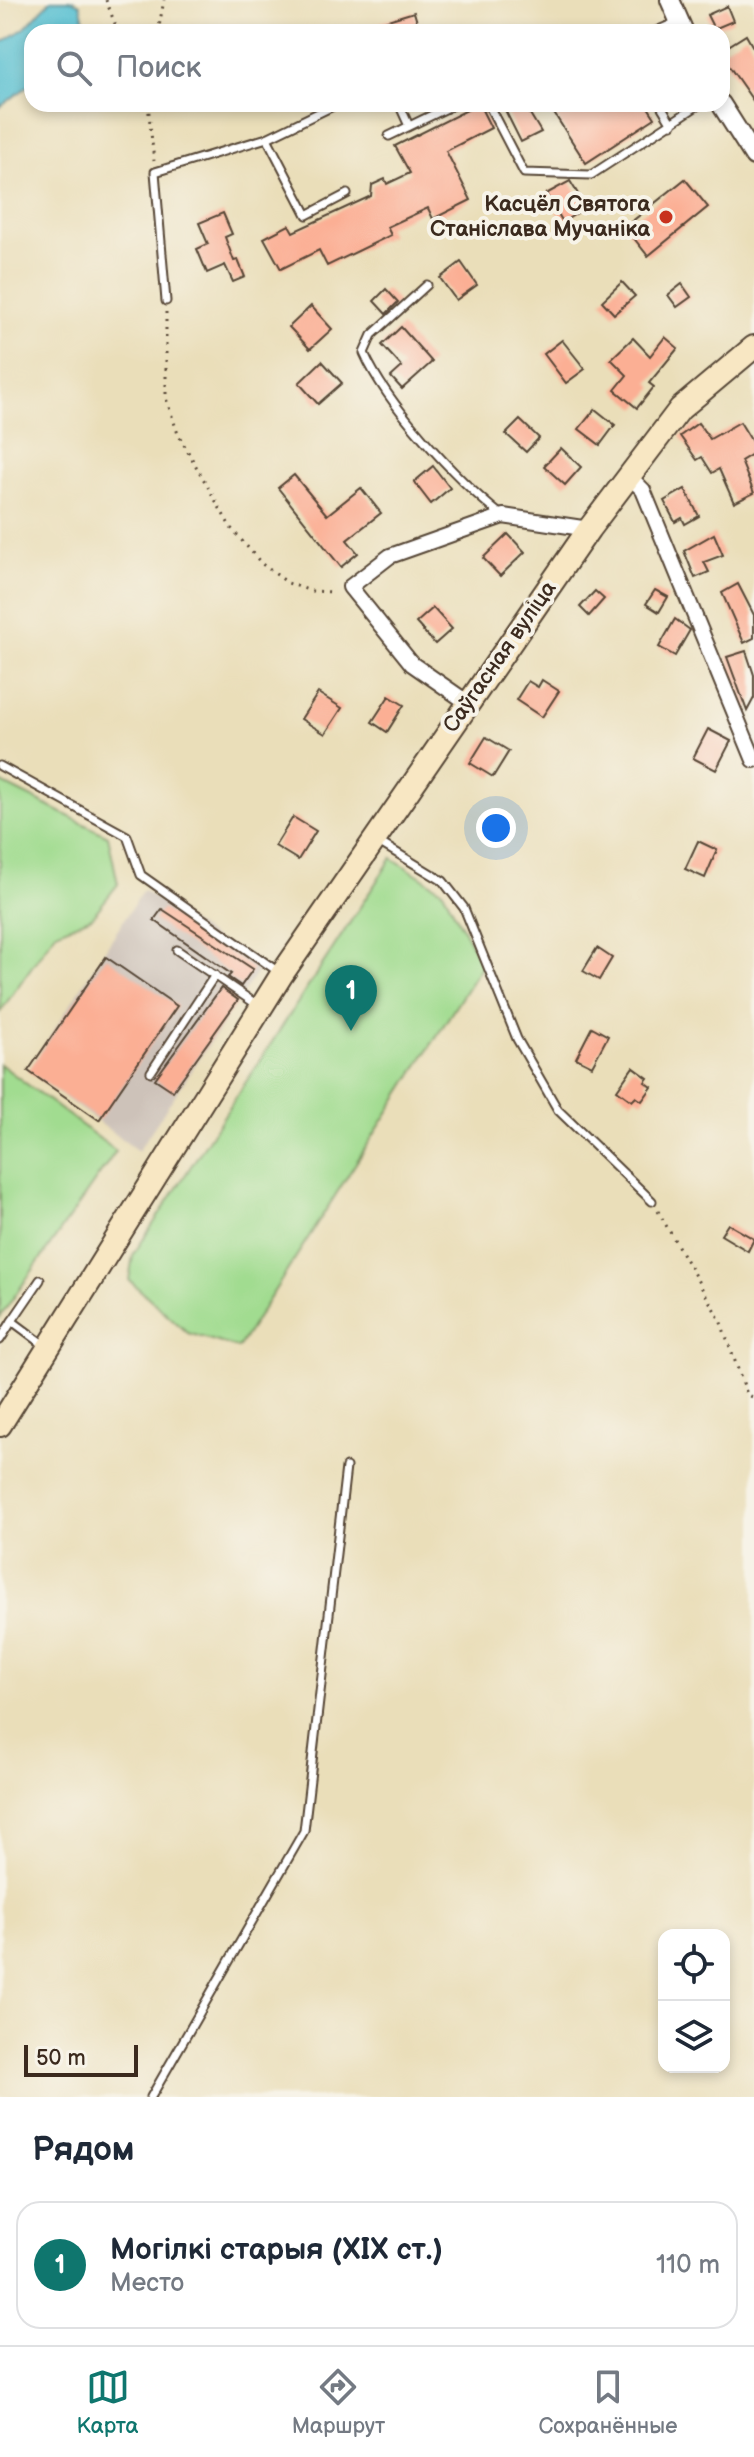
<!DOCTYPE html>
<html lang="ru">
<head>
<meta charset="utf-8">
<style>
  body { margin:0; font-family:"Balsamiq Sans",sans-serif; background:#f6f6f7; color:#1f2937 }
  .controls { position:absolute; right:24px; bottom:24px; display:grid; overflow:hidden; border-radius:16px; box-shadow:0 4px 12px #0003 }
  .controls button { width:72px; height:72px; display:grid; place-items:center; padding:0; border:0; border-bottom:2px solid #e0e1e3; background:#fff; color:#1f2937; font:40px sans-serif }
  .scale { position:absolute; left:24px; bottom:20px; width:114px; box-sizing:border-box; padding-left:8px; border:4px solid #3b2a1e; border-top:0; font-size:22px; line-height:28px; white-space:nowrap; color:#3b2a1e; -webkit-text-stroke:6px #f7f3e8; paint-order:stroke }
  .you { position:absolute; left:496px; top:828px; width:28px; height:28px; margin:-20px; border:6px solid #fff; border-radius:50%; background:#1a73e8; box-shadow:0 0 0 12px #1a73e833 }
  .badge { display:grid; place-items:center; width:52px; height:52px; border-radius:50%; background:#0f766e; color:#fff; font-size:26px; font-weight:700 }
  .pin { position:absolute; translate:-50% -66px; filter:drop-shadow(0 2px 4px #0008) }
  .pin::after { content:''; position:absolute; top:42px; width:28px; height:24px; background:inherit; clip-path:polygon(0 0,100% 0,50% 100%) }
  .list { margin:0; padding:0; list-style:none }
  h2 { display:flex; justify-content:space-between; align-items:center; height:104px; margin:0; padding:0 32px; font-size:34px }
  h2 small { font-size:26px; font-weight:400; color:#747a83 }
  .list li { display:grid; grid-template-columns:52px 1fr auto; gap:24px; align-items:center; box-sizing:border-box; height:128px; margin:0 16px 16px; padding:0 16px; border:2px solid #e0e1e3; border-radius:24px }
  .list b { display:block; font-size:30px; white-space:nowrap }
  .list p { margin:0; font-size:26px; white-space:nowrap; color:#747a83 }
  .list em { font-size:26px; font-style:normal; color:#747a83 }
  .icon { flex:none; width:44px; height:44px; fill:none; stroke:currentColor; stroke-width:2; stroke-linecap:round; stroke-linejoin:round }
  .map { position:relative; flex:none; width:754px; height:2097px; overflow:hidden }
  .search { position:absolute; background:#fff; box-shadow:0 4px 12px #0003; left:24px; right:24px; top:24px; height:88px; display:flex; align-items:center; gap:20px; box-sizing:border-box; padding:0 28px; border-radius:24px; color:#747a83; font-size:30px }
  .sheet { height:248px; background:#fff }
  nav { display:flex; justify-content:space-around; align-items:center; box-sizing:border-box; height:112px; border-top:2px solid #e0e1e3; background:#fff; font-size:22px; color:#747a83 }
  nav a { display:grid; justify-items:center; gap:4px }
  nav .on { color:#0f766e }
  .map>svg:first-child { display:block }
</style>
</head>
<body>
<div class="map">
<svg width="754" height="2097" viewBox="0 0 754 2097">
  <rect width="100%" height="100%" fill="#f7f3e8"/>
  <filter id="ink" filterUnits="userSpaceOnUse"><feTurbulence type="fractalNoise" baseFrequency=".0125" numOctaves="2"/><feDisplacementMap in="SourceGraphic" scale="16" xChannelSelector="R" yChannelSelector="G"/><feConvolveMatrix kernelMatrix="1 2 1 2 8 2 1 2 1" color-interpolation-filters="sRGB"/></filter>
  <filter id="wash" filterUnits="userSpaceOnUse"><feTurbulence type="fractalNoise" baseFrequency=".006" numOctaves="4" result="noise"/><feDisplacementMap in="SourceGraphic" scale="32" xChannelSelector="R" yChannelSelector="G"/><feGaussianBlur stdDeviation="1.8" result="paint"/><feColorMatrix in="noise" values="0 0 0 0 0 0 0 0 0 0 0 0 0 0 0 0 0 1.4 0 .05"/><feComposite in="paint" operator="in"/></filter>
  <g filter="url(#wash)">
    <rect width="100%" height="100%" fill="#eadeb9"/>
    <!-- industrial -->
    <polygon fill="#cdc2b9" points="143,890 259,969 138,1151 28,1071"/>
    <!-- green -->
    <g fill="#a1dc90" stroke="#6e8357" stroke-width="2">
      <polygon points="0,782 108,836 118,884 92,917 56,932 0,1012"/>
      <polygon points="392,858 443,891 482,965 238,1348 188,1333 129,1280 133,1255"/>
      <polygon points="0,1064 116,1151 0,1317"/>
    </g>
    <!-- water -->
    <polygon fill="#56c0d2" stroke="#487578" stroke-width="2" points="51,0 72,0 80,4 86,29 32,32 32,83 0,107 0,44 25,28"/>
    <g id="blocks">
      <!-- building -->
      <g fill="#fbaf94">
        <polygon points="727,6 733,21 714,29 707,15"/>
        <polygon points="414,12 420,32 358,32 358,29"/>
        <polygon points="746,35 754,49 754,102 722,56 722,50"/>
        <polygon points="479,104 491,128 446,151 471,200 433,219 428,208 387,227 391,235 327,266 319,250 281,269 264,238 289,225 293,232 371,196 372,185 385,179 387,184 410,173 395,146"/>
        <polygon points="517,104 524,104 541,132 521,142 505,110"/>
        <polygon points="548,104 646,104 655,118 586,163"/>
        <polygon points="685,179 708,207 648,256 625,227"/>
        <polygon points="570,181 586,207 563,222 546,194"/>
        <polygon points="223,213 232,234 225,237 234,261 238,260 245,277 233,282 225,265 207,273 197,249 208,244 199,223"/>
        <polygon points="461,262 477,285 456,300 440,278"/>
        <polygon points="622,282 635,296 614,314 602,301"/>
        <polygon points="682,284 691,297 677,307 668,295"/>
        <polygon points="386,289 398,302 386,314 374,301"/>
        <polygon points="311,306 332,329 310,349 289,327"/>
        <polygon points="401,327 432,362 402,389 391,377 402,367 382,345"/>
        <polygon points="665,337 678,348 649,383 654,387 637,408 615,390 627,375 611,359 633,338 650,356"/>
        <polygon points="562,340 585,369 566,383 544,354"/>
        <polygon points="322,361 342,383 318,404 299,383"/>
        <polygon points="595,409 615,425 600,445 579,429"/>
        <polygon points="520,420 539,438 526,452 506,434"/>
        <polygon points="740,422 754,445 754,453 741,461 754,493 734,503 719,469 712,473 702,457 697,460 680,436 698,423 710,439"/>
        <polygon points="561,448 581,467 565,485 544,466"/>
        <polygon points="433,466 450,488 431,504 414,482"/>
        <polygon points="294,475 327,515 361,488 381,513 347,540 358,553 341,567 278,488"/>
        <polygon points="685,489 699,516 685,524 682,518 675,522 664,501"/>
        <polygon points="508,534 525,552 500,576 483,558"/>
        <polygon points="714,534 723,555 704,562 709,572 695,578 684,551"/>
        <polygon points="738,584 754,615 754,638 744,643 722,593"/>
        <polygon points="655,590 668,597 659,612 646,604"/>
        <polygon points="595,591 604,599 589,616 580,607"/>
        <polygon points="433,608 452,629 435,644 416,623"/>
        <polygon points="675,619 690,630 675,656 659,647"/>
        <polygon points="746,651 754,675 754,698 747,711 727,657"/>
        <polygon points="542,680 559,691 542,717 516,700 528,681 538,687"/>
        <polygon points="318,693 342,708 325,734 301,719"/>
        <polygon points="389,696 404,705 387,732 372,722"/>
        <polygon points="708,729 731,741 716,770 693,758"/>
        <polygon points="486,737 509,751 493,777 470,763"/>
        <polygon points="293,817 316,831 298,860 275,846"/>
        <polygon points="698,841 717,850 705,878 685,869"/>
        <polygon points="162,909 253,969 241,986 228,977 231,974 154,920"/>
        <polygon points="597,948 612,958 599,980 583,971"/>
        <polygon points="106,957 177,1006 99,1120 28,1071"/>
        <polygon points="221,988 238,1000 173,1091 155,1079"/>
        <polygon points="592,1027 608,1036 592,1066 576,1058"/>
        <polygon points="633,1067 648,1078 645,1082 652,1087 642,1101 636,1097 632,1101 617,1090"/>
        <polygon points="728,1224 754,1239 748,1251 721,1235"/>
      </g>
    </g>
  </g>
  <g filter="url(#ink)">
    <use href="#blocks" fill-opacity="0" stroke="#554535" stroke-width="2"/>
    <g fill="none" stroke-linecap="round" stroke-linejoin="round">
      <defs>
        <g id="service">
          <polyline points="654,32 677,22"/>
          <polyline points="399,104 409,126"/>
          <polyline points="488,104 524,173 591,175 700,104"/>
          <polyline points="660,104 672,124"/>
          <polyline points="389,136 455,104"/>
          <polyline points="267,138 307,215 347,194"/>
          <path d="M427,285L372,335L364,353C387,405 456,479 501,515"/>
          <polyline points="166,301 155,172 267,138 337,104"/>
          <polyline points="0,766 127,836 141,875 280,973"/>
          <polyline points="377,841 443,881 464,908 517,1039 558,1110 652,1201"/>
          <polyline points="177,950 259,1006"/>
          <polyline points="151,1072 215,975"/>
          <polyline points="40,1280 12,1321 47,1347"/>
          <polyline points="0,1340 12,1321"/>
          <polyline points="151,2097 304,1831 346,1467"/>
        </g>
        <g id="minor">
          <polyline points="627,474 643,490 754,760"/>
          <polyline points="468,703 412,664 350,587 390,556 503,516 589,529"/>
        </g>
        <g id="tertiary">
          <polyline points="670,0 684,32"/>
          <polyline points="721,104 754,156"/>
        </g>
        <polyline id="secondary" points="0,1425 282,974 589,529 680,409 754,347"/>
      </defs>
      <!-- service casing -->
      <use href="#service" stroke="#554535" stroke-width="11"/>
      <!-- minor casing -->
      <use href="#minor" stroke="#554535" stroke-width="18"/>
      <!-- tertiary casing -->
      <use href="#tertiary" stroke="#554535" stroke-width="22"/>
      <!-- secondary casing -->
      <use href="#secondary" stroke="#554535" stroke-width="26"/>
      <!-- path -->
      <g stroke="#554535" stroke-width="3" stroke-dasharray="2 6" stroke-linecap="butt">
        <polyline points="106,0 118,32"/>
        <polyline points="158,32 164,0"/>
        <polyline points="148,104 154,161"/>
        <polyline points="166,312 166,398 178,434 231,528 262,564 288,583 311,591 335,592"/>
        <polyline points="658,1211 720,1320 747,1394 754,1398"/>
      </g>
      <!-- service -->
      <use href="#service" stroke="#fff" stroke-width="7"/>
      <!-- minor -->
      <use href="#minor" stroke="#fff" stroke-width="14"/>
      <!-- tertiary -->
      <use href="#tertiary" stroke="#fff" stroke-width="18"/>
      <!-- secondary -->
      <use href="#secondary" stroke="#f8e7c3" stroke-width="22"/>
    </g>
  </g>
  <!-- markers -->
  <circle fill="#c8321e" stroke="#f7f3e8" stroke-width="3" cx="666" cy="217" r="8"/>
  <g text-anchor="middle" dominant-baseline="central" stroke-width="8" stroke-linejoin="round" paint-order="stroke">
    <!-- poi labels -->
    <g font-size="22" font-weight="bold" fill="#3b2a1e" stroke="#f7f3e8" text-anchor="end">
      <text x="650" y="204">Касцёл Святога<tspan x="650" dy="25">Станіслава Мучаніка</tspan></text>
    </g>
    <!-- street labels -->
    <g font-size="22" fill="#3b2a1e" stroke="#f7f3e8">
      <text transform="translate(500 657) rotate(-55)">Саўгасная вуліца</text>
    </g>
  </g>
</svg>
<div class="controls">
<button><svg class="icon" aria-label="locate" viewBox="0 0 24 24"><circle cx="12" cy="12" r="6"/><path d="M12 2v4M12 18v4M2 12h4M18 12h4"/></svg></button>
<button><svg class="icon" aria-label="layers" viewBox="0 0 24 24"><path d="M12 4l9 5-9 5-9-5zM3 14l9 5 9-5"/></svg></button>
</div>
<div class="scale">50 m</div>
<div class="you"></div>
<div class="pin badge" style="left:351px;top:1031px">1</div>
<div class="search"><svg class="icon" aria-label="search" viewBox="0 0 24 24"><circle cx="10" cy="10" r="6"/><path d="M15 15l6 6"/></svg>Поиск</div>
</div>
<section class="sheet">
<h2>Рядом<small></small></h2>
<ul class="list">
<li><span class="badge">1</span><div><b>Могілкі старыя (XIX ст.)</b><p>Место</p></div><em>110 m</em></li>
</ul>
</section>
<nav>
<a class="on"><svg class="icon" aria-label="map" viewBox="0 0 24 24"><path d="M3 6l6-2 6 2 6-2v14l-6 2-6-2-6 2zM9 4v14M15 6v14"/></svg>Карта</a>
<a><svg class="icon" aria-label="directions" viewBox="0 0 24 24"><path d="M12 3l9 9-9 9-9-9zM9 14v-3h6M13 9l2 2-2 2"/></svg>Маршрут</a>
<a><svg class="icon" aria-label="saved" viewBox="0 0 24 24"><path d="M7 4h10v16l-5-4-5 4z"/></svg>Сохранённые</a>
</nav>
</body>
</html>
